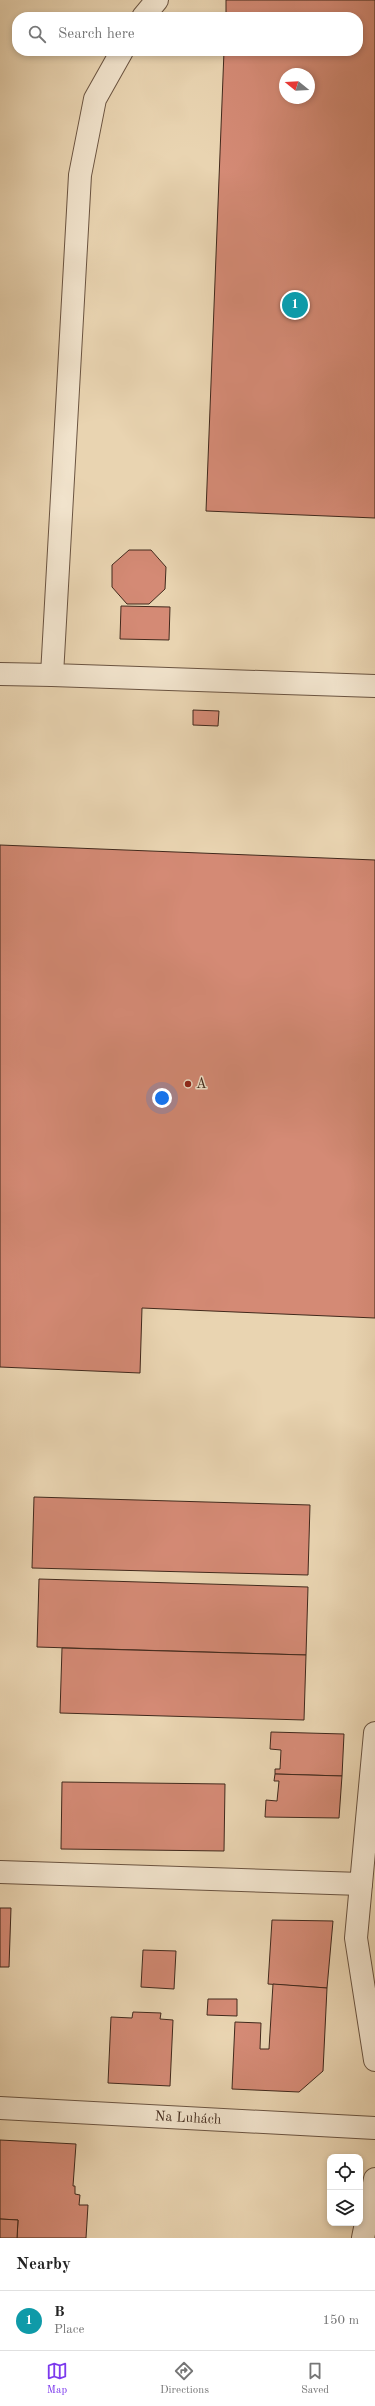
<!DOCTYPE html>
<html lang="en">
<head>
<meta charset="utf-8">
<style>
  body { margin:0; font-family:"Old Standard TT",serif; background:#f2f2f2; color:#222 }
  .controls { position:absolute; right:12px; bottom:12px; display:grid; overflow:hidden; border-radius:8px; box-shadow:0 2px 6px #0003 }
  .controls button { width:36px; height:36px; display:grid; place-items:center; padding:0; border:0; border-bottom:1px solid #e0e0e0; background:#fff; color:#222; font:20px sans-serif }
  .compass { position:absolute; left:279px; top:68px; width:36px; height:36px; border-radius:50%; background:#fff; box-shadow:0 2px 6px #0003; rotate:288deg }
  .you { position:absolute; left:162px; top:1098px; width:14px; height:14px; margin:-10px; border:3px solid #fff; border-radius:50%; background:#1a73e8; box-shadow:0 0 0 6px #1a73e833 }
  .badge { display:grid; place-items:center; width:26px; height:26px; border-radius:50%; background:#7c3aed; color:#fff; font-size:13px; font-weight:700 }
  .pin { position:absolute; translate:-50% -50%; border:2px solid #fff; box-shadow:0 1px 4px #0006 }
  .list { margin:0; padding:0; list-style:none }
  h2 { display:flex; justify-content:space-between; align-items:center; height:52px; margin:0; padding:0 16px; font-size:17px }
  h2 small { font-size:13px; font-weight:400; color:#767676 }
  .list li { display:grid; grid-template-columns:26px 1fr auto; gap:12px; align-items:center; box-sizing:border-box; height:60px; padding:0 16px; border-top:1px solid #e0e0e0 }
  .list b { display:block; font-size:15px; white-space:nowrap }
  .list p { margin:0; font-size:13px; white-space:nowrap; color:#767676 }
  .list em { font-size:13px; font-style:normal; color:#767676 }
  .icon { flex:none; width:22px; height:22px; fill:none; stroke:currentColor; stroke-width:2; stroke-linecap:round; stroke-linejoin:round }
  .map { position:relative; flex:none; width:375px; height:2238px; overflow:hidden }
  .search { position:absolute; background:#fff; box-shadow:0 2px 6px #0003; left:12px; right:12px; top:12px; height:44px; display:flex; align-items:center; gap:10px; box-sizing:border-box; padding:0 14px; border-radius:16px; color:#767676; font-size:15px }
  .sheet { height:112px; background:#fff }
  nav { display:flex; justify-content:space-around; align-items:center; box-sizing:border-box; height:56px; border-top:1px solid #e0e0e0; background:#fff; font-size:11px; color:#767676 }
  nav a { display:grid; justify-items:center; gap:2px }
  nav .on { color:#7c3aed }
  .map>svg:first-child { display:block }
</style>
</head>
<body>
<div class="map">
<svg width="375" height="2238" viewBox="0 0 375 2238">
  <rect width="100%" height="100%" fill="#e9d4b1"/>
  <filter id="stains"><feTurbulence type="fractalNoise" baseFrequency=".005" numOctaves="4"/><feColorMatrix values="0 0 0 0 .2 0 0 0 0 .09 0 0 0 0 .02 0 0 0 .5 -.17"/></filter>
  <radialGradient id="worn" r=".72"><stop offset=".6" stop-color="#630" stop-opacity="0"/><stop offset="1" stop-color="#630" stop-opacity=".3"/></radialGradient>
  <!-- building -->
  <g fill="#d48a75" stroke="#41291c" fill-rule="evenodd">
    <path d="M226,0H375V518L206,511L224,51H358V17H226ZM285,74H309V98H285Z"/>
    <polygon points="129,550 151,550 166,567 165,589 149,604 127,604 112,587 112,565"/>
    <polygon points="121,606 170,607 169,640 120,639"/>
    <polygon points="193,710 219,711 218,726 193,725"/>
    <polygon points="0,845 375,860 375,1318 142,1308 140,1373 0,1367"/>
    <polygon points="34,1497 310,1505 308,1575 32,1568"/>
    <polygon points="39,1579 308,1587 306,1655 37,1647"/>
    <polygon points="62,1648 306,1655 304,1720 60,1713"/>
    <polygon points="271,1732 344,1734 342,1776 275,1774 275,1769 280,1769 281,1750 270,1749"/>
    <polygon points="275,1774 342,1776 339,1818 265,1817 266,1800 277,1801 279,1781 274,1781"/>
    <polygon points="62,1782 225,1784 224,1851 61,1849"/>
    <polygon points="0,1908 11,1908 9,1967 0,1967"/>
    <polygon points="272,1920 333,1921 327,1988 268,1984"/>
    <polygon points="143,1950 176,1951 174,1989 141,1987"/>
    <polygon points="273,1984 327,1988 323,2071 299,2092 232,2089 235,2022 261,2023 260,2049 269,2049"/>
    <polygon points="208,1999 237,1999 237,2016 207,2015"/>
    <polygon points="133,2012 161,2013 160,2019 173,2020 170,2086 108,2083 111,2017 132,2018"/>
    <polygon points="0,2140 76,2144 73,2186 75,2186 75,2194 80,2195 79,2205 88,2205 86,2238 17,2238 18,2220 0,2219"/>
    <polygon points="0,2219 18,2220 17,2238 0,2238"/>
  </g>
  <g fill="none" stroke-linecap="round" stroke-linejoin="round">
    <defs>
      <g id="minor">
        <polyline points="143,17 157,0"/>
        <polyline points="122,51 95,99 80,175 52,675 375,686"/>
        <polyline points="0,674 52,675"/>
        <polyline points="375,1733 356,1938 375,2060"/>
        <polyline points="0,1872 361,1884"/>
        <polyline points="0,2108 375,2128"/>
        <polyline points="363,2238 375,2179"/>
      </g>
    </defs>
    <!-- minor casing -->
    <use href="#minor" stroke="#6b5441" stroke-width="24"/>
    <!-- minor -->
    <use href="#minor" stroke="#f1e3cc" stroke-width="22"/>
  </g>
  <!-- markers -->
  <circle fill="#8f2418" stroke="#f1e3cc" stroke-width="1.5" cx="188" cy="1084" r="4"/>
  <g text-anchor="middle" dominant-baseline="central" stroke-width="3" stroke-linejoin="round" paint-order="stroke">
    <!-- poi labels -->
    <g font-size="14" fill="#41291c" stroke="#f1e3cc" text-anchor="start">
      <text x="196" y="1084">A</text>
    </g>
    <!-- street labels -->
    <g font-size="14" fill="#41291c" stroke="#f1e3cc">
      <text transform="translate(188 2118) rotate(3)">Na Luhách</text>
    </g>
  </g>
  <rect width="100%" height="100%" filter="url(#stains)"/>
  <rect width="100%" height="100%" fill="url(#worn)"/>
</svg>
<div class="controls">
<button><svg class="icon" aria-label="locate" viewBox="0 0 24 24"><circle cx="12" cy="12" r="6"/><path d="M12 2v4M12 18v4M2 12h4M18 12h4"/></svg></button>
<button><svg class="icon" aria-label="layers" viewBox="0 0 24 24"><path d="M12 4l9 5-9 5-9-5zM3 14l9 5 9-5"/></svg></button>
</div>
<svg class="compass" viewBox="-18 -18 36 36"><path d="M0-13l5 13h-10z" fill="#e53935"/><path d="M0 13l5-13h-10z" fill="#767676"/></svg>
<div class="you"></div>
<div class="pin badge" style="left:295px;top:305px;background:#0f9aa8">1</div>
<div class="search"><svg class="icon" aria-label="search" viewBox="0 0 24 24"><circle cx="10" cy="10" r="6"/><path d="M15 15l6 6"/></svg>Search here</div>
</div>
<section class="sheet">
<h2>Nearby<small></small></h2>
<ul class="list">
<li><span class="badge" style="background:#0f9aa8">1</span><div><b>B</b><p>Place</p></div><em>150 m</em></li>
</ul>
</section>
<nav>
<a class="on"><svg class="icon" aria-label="map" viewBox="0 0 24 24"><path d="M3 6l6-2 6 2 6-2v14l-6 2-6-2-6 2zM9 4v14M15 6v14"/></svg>Map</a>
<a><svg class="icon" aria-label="directions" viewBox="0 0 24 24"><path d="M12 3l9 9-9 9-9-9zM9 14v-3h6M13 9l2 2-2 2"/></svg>Directions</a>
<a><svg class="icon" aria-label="saved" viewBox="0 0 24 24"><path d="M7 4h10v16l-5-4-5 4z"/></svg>Saved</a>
</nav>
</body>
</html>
